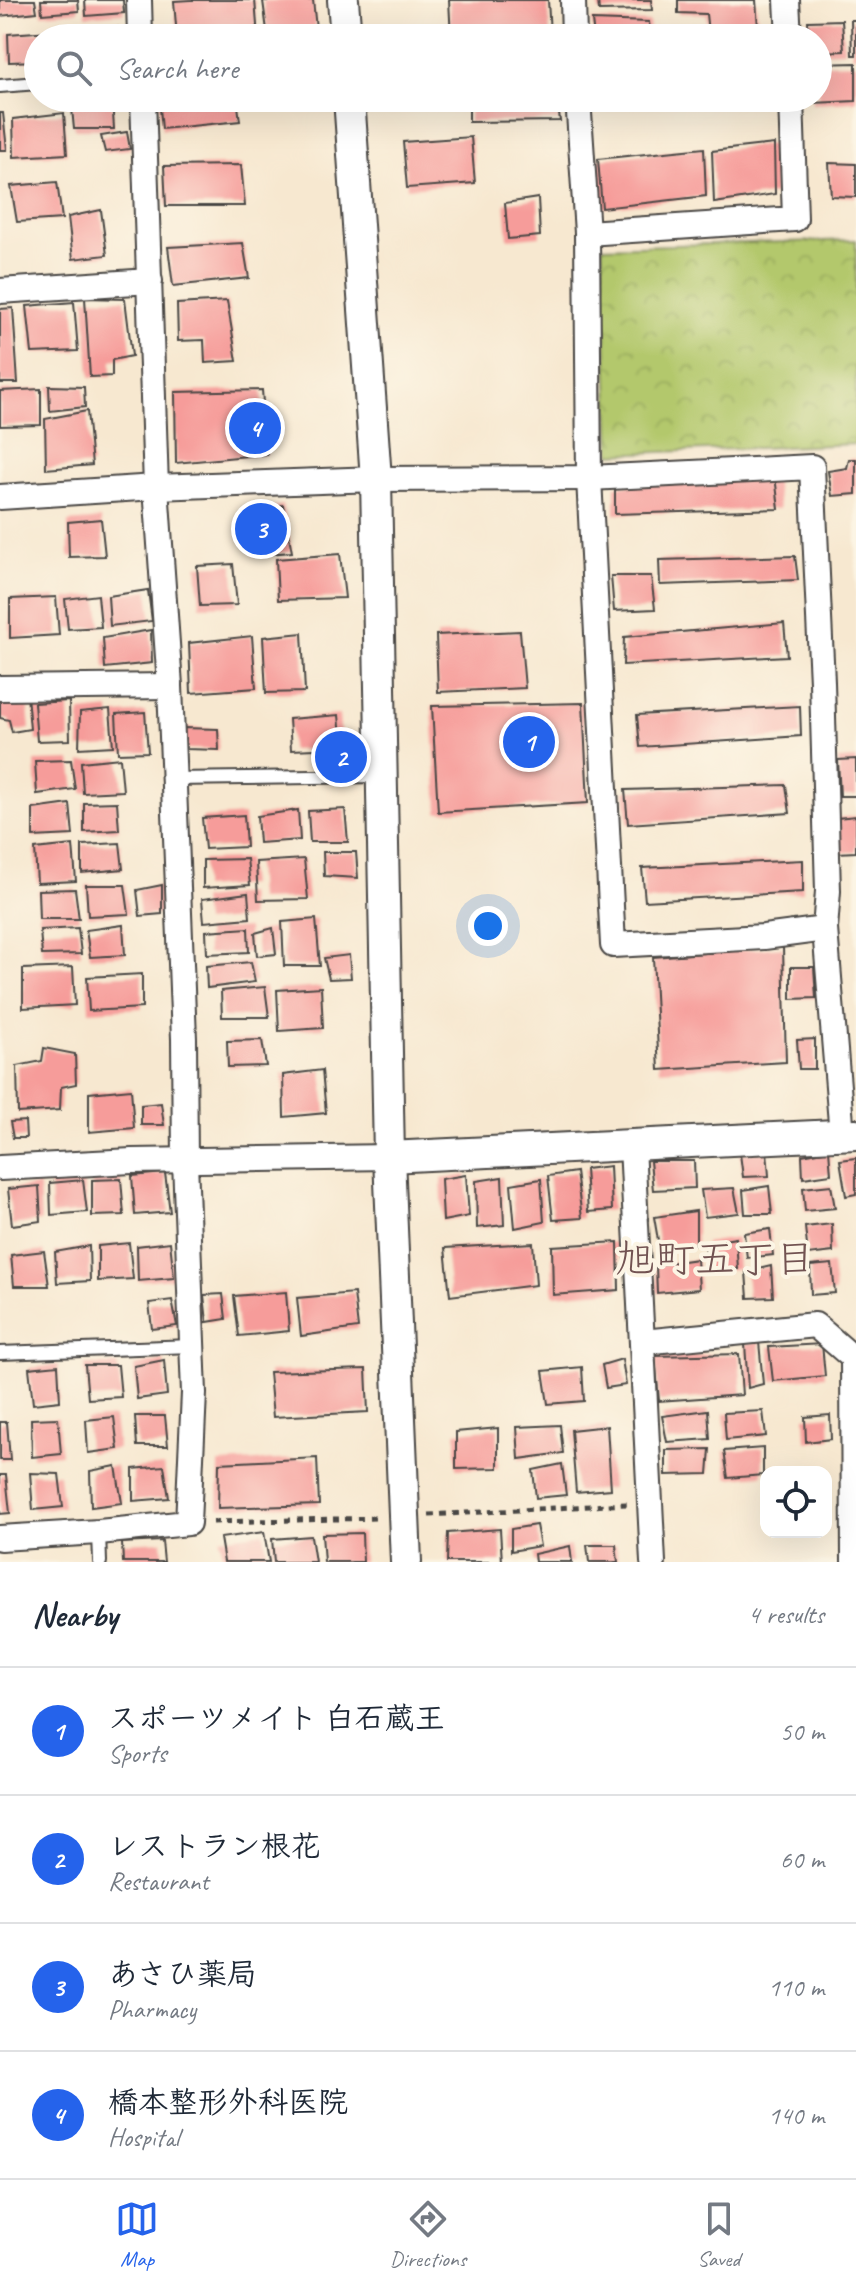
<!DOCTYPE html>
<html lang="en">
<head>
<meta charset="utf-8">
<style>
  body { margin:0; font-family:Caveat,"Klee One",sans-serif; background:#f6f6f7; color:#1f2937 }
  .controls { position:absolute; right:24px; bottom:24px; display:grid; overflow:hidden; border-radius:16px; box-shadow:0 8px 32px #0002 }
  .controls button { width:72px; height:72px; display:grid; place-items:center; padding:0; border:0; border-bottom:2px solid #e0e1e3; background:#fff; color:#1f2937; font:40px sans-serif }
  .you { position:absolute; left:488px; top:926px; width:28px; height:28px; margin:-20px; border:6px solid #fff; border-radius:50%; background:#1a73e8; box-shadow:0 0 0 12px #1a73e833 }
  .badge { display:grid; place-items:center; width:52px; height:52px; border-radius:50%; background:#2563eb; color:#fff; font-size:26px; font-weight:700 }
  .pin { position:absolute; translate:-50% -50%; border:4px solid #fff; box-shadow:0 2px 8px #0006 }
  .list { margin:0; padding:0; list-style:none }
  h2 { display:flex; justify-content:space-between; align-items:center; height:104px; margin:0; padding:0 32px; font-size:34px }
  h2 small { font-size:26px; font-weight:400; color:#747a83 }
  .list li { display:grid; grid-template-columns:52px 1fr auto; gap:24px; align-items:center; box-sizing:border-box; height:128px; padding:0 32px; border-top:2px solid #e0e1e3 }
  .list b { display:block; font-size:30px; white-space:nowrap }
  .list p { margin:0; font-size:26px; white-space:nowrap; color:#747a83 }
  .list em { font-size:26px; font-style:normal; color:#747a83 }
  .icon { flex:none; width:44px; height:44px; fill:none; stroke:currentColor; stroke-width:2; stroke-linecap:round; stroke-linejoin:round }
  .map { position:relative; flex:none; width:856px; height:1562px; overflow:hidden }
  .search { position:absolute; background:#fff; box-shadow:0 8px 32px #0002; left:24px; right:24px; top:24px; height:88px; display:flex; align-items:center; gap:20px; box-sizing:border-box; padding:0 28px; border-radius:44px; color:#747a83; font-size:30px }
  .sheet { height:616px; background:#fff }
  nav { display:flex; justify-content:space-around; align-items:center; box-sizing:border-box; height:112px; border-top:2px solid #e0e1e3; background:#fff; font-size:22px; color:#747a83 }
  nav a { display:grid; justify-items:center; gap:4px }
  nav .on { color:#2563eb }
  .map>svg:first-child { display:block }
</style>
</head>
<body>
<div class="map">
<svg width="856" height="1562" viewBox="0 0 856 1562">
  <defs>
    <pattern id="park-crowns" width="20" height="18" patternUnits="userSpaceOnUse" patternTransform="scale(2)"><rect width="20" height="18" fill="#b3c86c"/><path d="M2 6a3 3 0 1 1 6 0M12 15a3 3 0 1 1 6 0" fill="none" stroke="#9aac5e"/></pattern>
  </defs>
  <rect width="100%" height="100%" fill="#fcf5e5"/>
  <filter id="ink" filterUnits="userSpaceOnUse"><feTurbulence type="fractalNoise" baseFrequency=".0125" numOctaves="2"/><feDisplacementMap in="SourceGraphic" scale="16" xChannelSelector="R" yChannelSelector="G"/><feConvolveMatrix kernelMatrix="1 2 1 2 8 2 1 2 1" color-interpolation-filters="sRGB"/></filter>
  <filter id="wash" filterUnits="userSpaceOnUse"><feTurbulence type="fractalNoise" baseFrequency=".006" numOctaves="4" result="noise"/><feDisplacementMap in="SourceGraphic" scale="32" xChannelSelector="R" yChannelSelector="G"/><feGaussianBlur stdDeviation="1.8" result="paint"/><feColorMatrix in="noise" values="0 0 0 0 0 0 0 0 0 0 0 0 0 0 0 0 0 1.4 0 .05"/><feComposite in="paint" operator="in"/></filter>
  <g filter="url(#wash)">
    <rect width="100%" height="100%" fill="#f7e8d0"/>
    <!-- park -->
    <polygon fill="url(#park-crowns)" stroke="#6f7a4c" stroke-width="2" points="856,240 856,444 611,454 602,247"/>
    <g id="blocks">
      <!-- building -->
      <g fill="#f69c9a">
        <polygon points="0,0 35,0 37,12 0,16"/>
        <polygon points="41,0 78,0 79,11 42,14"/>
        <polygon points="85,0 123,0 124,13 86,16"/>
        <polygon points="190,0 255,0 258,38 177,38 174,1"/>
        <polygon points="313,0 317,38 268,38 263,1"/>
        <polygon points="449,0 548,0 550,34 451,38"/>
        <polygon points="598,0 651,0 652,10 599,11"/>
        <polygon points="678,0 756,0 758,28 708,33 706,14 678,13"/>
        <polygon points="592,20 649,22 651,38 594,38"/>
        <polygon points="842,20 844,51 818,52 818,38 809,38 808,21"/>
        <polygon points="851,20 856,20 856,55 852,55"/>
        <polygon points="118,27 119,38 67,38 66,34"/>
        <polygon points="50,31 51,38 38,38 38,61 9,62 8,34"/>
        <polygon points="856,63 856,101 813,103 813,98 818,98 818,64"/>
        <polygon points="71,98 112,98 114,129 74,129"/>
        <polygon points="159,98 237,98 240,121 162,129"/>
        <polygon points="469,98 557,98 560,121 469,122"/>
        <polygon points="0,113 3,113 7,150 0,150"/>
        <polygon points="64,113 67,154 14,157 13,119"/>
        <polygon points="127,132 130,149 105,152 101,136"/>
        <polygon points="471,137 475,183 407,188 403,142"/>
        <polygon points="774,144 775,194 714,203 712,151"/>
        <polygon points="704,148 706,196 602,208 598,159"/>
        <polygon points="829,163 856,164 856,197 831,196"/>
        <polygon points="241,165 245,206 166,206 164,166"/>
        <polygon points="57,182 62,219 17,222 11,186"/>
        <polygon points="538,198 540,236 508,239 505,203"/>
        <polygon points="101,210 107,255 73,259 68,217"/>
        <polygon points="243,243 249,278 173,286 168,247"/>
        <polygon points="85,298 125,299 132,356 112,360 112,376 90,377"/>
        <polygon points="227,301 237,361 205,363 204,340 178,341 177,304"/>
        <polygon points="74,302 78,351 32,353 27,306"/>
        <polygon points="13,308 18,383 0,383 0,309"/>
        <polygon points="49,386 84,387 85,407 50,411"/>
        <polygon points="41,389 41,425 0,426 0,391"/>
        <polygon points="262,390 267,454 176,463 175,392"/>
        <polygon points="87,411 92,465 46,469 45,419"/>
        <polygon points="849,459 856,459 856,494 832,496 828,471 847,468"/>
        <polygon points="775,476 779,509 615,514 615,486"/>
        <polygon points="283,505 292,552 253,555 251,512"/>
        <polygon points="101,519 105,556 69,557 68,522"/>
        <polygon points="340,554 345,598 278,600 276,559"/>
        <polygon points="795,556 798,580 660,585 659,560"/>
        <polygon points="233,564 237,605 200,606 197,566"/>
        <polygon points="611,576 651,576 655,609 614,611"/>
        <polygon points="148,590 152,621 110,626 108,596"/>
        <polygon points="98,595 101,627 68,629 65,599"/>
        <polygon points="56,597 59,635 10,638 10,599"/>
        <polygon points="784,623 787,656 623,665 624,637"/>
        <polygon points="151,630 152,663 105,668 103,638"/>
        <polygon points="520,631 525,688 438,692 436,635"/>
        <polygon points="302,633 305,692 266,693 263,637"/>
        <polygon points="252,636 256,688 191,693 189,643"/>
        <polygon points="0,695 27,695 30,729 12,732 9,720 0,718"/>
        <polygon points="69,701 70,740 37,741 34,703"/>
        <polygon points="583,703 588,803 438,812 432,706"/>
        <polygon points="800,706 801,736 640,747 637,715"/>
        <polygon points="110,709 113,746 79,748 80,712"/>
        <polygon points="145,712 148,752 118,753 116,714"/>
        <polygon points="339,715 342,748 291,750 289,719"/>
        <polygon points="183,728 218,729 219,750 186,749"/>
        <polygon points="120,758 123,791 83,793 81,762"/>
        <polygon points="856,759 856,796 840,796 838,760"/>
        <polygon points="71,760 75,789 37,794 35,761"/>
        <polygon points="786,785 790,813 628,824 625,790"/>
        <polygon points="117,802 119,830 84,832 84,803"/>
        <polygon points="70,804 73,835 33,837 33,809"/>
        <polygon points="345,809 348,842 310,842 308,811"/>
        <polygon points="298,810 300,840 259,843 257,816"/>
        <polygon points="244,815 246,847 205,849 202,818"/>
        <polygon points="856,816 856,852 837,853 837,818"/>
        <polygon points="120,843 123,869 82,873 82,845"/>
        <polygon points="73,845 76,881 37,883 35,849"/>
        <polygon points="323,852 356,852 358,878 324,876"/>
        <polygon points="247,859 250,885 203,888 203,860"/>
        <polygon points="304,859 308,899 258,900 256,862"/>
        <polygon points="803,860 803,892 645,901 642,868"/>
        <polygon points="86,885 125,885 129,914 88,916"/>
        <polygon points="162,885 162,914 140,916 137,890"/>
        <polygon points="75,889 79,919 39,919 38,890"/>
        <polygon points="248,893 250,918 204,922 202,899"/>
        <polygon points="316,919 320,966 284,966 282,922"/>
        <polygon points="123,925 125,955 90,957 86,930"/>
        <polygon points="78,928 81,954 42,955 40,930"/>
        <polygon points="248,928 249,952 207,954 206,931"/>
        <polygon points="273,928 276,954 257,956 255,933"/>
        <polygon points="783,947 786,1062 659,1070 653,957"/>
        <polygon points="349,955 351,978 329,979 324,958"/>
        <polygon points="251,962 255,982 207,988 206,966"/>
        <polygon points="73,967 75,1005 23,1008 23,969"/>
        <polygon points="791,967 814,967 816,998 791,999"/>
        <polygon points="142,974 142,1008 89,1011 87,977"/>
        <polygon points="265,987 269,1017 222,1017 221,991"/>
        <polygon points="321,987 323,1028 279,1031 277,990"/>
        <polygon points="815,1039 815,1069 799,1069 797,1040"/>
        <polygon points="262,1040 266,1066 228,1067 227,1041"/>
        <polygon points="44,1048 75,1054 76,1084 61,1087 60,1110 18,1113 17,1066 42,1061"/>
        <polygon points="322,1070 326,1113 284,1117 283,1075"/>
        <polygon points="131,1089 134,1128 89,1132 89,1093"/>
        <polygon points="161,1103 164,1125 141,1125 141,1105"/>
        <polygon points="25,1121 26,1138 13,1138 10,1122"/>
        <polygon points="829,1150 831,1174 803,1178 802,1155"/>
        <polygon points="767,1151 769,1176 743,1177 740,1154"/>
        <polygon points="856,1158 856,1194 846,1196 840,1160"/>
        <polygon points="650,1161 694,1161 695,1188 653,1190"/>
        <polygon points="610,1166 612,1210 588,1212 585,1169"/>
        <polygon points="576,1172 582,1218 553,1220 548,1176"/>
        <polygon points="165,1173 170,1212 135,1215 132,1176"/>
        <polygon points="466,1175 469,1216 443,1221 441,1179"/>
        <polygon points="502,1177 504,1225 477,1228 476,1181"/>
        <polygon points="121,1179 124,1215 92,1216 92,1180"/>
        <polygon points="541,1179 544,1222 515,1228 511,1184"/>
        <polygon points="83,1180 87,1212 51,1215 50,1183"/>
        <polygon points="831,1185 835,1208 805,1211 803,1188"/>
        <polygon points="39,1186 41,1221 12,1225 8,1189"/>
        <polygon points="769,1186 772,1214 745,1214 743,1190"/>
        <polygon points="734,1188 739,1213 705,1217 701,1190"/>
        <polygon points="696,1211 696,1244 659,1246 654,1217"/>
        <polygon points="832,1224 833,1252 808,1255 805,1227"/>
        <polygon points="770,1229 773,1255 747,1258 744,1233"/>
        <polygon points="736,1238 738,1269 708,1272 705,1243"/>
        <polygon points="170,1242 174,1278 138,1281 137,1246"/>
        <polygon points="618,1242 619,1290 553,1295 552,1246"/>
        <polygon points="129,1243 133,1279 98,1281 98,1246"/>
        <polygon points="533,1243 536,1285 450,1296 445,1248"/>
        <polygon points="89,1246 90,1281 57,1283 55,1252"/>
        <polygon points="44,1251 49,1286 14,1286 11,1255"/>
        <polygon points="697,1259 699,1289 657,1293 656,1265"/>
        <polygon points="832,1264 835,1293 811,1295 810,1266"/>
        <polygon points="771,1266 773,1297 748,1298 746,1272"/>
        <polygon points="286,1292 289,1331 239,1336 234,1296"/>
        <polygon points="354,1293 358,1328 301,1336 297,1298"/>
        <polygon points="223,1294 226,1319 207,1322 204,1295"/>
        <polygon points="172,1300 177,1326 152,1329 149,1303"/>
        <polygon points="759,1342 763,1384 748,1388 745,1344"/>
        <polygon points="822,1344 825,1376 773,1381 769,1347"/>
        <polygon points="739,1354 742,1395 659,1401 655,1356"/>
        <polygon points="622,1359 626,1385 606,1388 602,1365"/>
        <polygon points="164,1360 167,1395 137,1399 134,1366"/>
        <polygon points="58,1365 60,1401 33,1404 29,1368"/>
        <polygon points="85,1365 118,1365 121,1397 88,1399"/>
        <polygon points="582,1367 584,1401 548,1404 543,1371"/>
        <polygon points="366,1369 368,1412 273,1417 269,1372"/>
        <polygon points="708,1410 710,1439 667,1442 662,1416"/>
        <polygon points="763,1411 766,1436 726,1440 724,1413"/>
        <polygon points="830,1415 831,1439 806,1442 805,1417"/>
        <polygon points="135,1416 165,1416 168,1446 137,1446"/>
        <polygon points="114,1417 118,1449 88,1453 86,1420"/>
        <polygon points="58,1418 61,1454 32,1457 31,1419"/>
        <polygon points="0,1422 7,1422 10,1460 0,1460"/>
        <polygon points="560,1425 563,1453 519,1459 517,1427"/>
        <polygon points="607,1426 611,1489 576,1492 571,1430"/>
        <polygon points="498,1428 498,1468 456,1469 456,1432"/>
        <polygon points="763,1448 763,1475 728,1478 724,1451"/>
        <polygon points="710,1449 708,1474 666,1475 666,1450"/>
        <polygon points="317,1458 319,1505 218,1508 219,1463"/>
        <polygon points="562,1464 566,1495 536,1498 533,1470"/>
        <polygon points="116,1466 122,1503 91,1507 90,1471"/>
        <polygon points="164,1466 169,1498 133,1501 133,1469"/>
        <polygon points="30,1473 59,1474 63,1507 33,1510"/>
        <polygon points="0,1475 6,1475 10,1513 0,1514"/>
        <polygon points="536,1525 540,1546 511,1551 511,1529"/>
        <polygon points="500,1529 502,1562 447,1562 448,1533"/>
        <polygon points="264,1532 269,1562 224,1562 220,1538"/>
        <polygon points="362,1533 363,1562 324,1562 322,1534"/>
        <polygon points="311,1536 315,1562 274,1562 272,1539"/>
        <polygon points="162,1541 164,1562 123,1562 122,1543"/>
        <polygon points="587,1545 616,1545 618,1562 589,1562"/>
        <polygon points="570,1546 572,1562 535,1562 534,1554"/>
      </g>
    </g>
  </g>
  <g filter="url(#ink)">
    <use href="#blocks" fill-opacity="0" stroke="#4a4744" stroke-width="2"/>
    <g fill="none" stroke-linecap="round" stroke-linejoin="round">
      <defs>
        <g id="service">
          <polyline points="0,86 38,83"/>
          <polyline points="173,779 381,776"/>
          <polyline points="0,1353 192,1346"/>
          <polyline points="99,1532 100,1562"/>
        </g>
        <g id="minor">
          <polyline points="139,0 140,38"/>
          <polyline points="573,0 574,38"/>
          <polyline points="787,0 789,38"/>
          <polyline points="578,98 587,233 589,478 613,945 764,937 825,929"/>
          <polyline points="587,233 795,219 791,98"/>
          <polyline points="0,291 150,281"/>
          <polyline points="0,497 156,487 376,479 589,478 812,467 822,682 828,891 825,929 842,1135"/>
          <polyline points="0,688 170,686"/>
          <polyline points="632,1146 653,1562"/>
          <polyline points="0,1168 132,1161 389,1157"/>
          <polyline points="643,1342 815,1325 853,1358 854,1562"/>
          <polyline points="0,1538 99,1532 188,1523 194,1393 185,1161 184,1039 170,686 156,487 143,98"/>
        </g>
        <g id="tertiary">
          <polyline points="343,0 346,38"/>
          <polyline points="349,98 376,479 389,1157 406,1562"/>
          <polyline points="389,1157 856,1134"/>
        </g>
      </defs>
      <!-- service casing -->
      <use href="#service" stroke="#4a4744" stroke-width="16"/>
      <!-- minor casing -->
      <use href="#minor" stroke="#4a4744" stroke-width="28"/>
      <!-- tertiary casing -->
      <use href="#tertiary" stroke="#4a4744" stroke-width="34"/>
      <!-- path -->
      <g stroke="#4a4744" stroke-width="5" stroke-dasharray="6 6" stroke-linecap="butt">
        <polyline points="429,1515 627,1504"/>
        <polyline points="213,1522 379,1518"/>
      </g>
      <!-- service -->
      <use href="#service" stroke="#fff" stroke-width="12"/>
      <!-- minor -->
      <use href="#minor" stroke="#fff" stroke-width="24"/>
      <!-- tertiary -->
      <use href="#tertiary" stroke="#fff" stroke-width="30"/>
    </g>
  </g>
  <g text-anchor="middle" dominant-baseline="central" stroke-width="8" stroke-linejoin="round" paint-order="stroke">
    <!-- neighbourhood labels -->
    <g font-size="40" fill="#725352" stroke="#fcf5e5">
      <text x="715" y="1259">旭町五丁目</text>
    </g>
  </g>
</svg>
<div class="controls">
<button><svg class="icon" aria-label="locate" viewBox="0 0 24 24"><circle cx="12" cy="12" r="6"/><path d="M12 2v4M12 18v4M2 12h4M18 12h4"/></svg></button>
</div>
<div class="you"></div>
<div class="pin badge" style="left:529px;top:742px">1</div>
<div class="pin badge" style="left:341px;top:757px">2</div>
<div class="pin badge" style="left:261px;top:529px">3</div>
<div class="pin badge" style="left:255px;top:428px">4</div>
<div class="search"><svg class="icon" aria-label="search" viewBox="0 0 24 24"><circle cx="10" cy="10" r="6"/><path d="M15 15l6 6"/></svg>Search here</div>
</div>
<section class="sheet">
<h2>Nearby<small>4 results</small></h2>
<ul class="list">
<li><span class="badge">1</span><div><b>スポーツメイト 白石蔵王</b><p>Sports</p></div><em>50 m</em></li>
<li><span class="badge">2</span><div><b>レストラン根花</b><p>Restaurant</p></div><em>60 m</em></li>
<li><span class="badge">3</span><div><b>あさひ薬局</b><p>Pharmacy</p></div><em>110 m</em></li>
<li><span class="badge">4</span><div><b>橋本整形外科医院</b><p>Hospital</p></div><em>140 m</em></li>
</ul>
</section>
<nav>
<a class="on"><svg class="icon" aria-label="map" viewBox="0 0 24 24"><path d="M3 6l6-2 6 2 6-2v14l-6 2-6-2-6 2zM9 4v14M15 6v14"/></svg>Map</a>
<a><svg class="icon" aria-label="directions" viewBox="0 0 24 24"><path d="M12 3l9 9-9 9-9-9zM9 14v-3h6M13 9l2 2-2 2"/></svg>Directions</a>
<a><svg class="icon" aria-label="saved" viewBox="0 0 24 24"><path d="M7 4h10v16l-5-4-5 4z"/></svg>Saved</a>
</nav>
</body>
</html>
